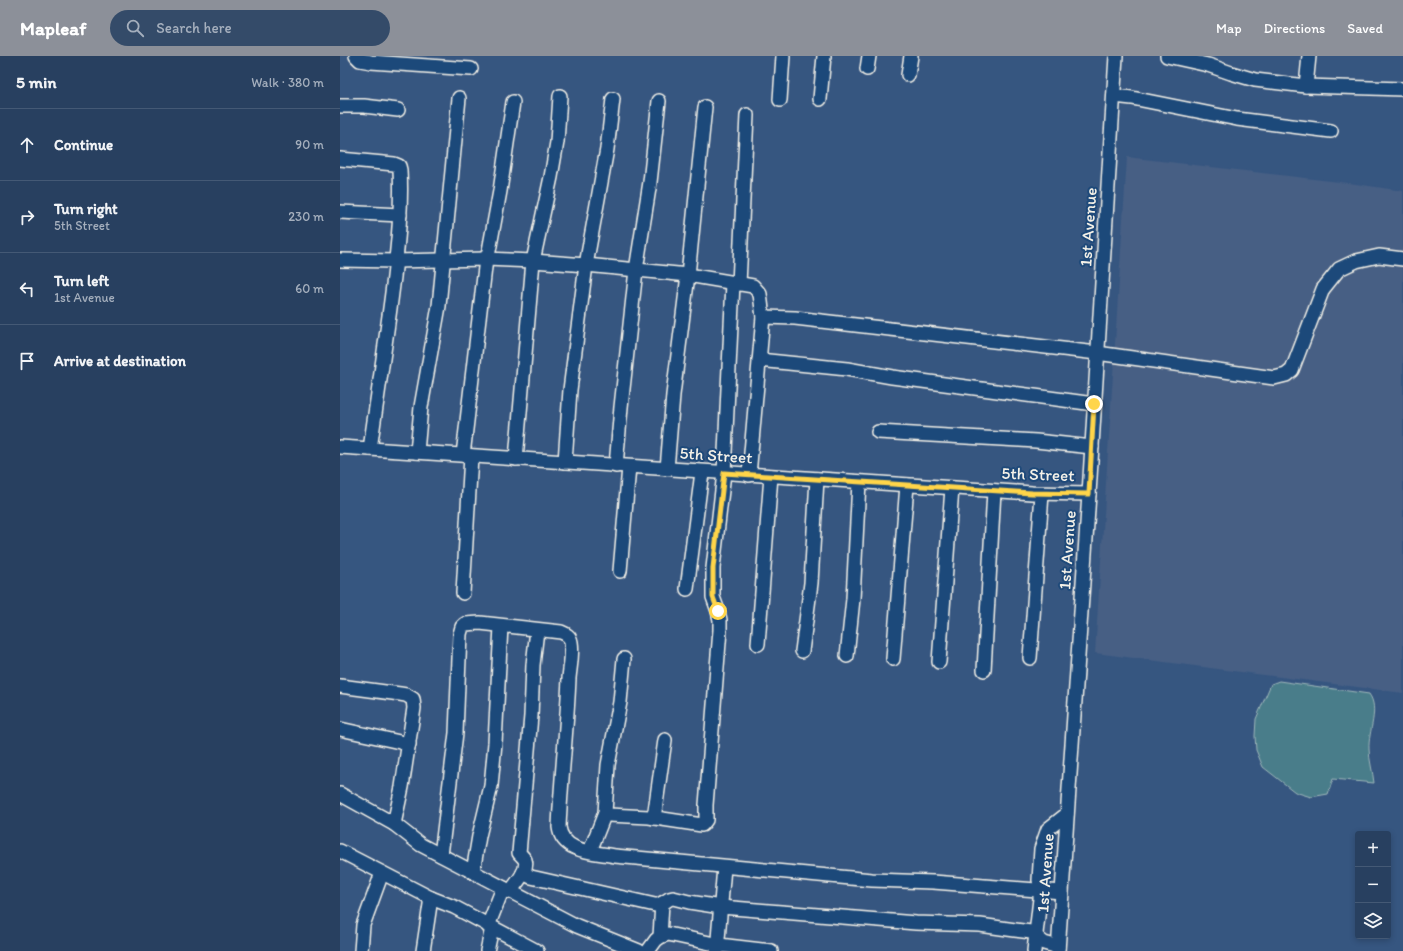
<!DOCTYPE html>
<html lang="en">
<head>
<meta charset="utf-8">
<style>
  body { margin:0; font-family:Itim,sans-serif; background:#344b69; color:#f1f3f6 }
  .controls { position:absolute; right:12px; bottom:12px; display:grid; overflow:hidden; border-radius:4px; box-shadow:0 2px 6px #0003 }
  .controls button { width:36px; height:36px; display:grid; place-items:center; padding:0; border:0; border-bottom:1px solid #445975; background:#284060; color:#f1f3f6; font:20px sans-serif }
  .stop { position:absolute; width:12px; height:12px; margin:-9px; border:3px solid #ffd54a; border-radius:50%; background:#fff }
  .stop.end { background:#ffd54a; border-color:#fff; box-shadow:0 1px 4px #0008 }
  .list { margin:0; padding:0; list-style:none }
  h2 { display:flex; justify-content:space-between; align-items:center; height:52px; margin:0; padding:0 16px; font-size:17px }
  h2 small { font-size:13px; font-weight:400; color:#a5afbd }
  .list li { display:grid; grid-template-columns:26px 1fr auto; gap:12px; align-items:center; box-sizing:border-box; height:72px; padding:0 16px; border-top:1px solid #445975 }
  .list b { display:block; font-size:15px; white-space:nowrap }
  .list p { margin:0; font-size:13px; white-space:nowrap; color:#a5afbd }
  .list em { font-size:13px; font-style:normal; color:#a5afbd }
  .icon { flex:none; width:22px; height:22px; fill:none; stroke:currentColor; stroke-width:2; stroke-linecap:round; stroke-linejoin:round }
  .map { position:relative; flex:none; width:1063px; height:895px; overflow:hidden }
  header { display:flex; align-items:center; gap:24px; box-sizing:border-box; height:56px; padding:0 20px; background:#8c9099; color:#fff }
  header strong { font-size:19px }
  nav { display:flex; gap:22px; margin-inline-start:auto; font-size:14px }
  .search { width:280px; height:36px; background:#344b69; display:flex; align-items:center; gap:10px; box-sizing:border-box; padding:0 14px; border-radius:22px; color:#a5afbd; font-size:15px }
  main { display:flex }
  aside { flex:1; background:#284060 }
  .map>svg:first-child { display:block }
</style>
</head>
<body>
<header>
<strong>Mapleaf</strong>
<div class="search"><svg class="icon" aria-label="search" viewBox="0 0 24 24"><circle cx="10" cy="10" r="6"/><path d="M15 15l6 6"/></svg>Search here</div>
<nav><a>Map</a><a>Directions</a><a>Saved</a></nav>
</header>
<main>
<aside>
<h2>5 min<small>Walk · 380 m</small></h2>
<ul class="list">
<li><svg class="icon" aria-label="ahead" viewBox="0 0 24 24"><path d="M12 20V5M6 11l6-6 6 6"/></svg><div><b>Continue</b></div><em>90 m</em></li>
<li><svg class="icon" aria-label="right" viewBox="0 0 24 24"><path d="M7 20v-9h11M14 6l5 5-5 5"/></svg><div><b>Turn right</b><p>5th Street</p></div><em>230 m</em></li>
<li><svg class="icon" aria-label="left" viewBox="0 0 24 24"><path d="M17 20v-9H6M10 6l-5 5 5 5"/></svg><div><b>Turn left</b><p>1st Avenue</p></div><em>60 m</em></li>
<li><svg class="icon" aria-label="arrive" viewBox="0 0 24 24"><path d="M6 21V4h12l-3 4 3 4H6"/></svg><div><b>Arrive at destination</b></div></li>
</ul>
</aside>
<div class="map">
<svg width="1063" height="895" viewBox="0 0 1063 895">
  <rect width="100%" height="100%" fill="#365680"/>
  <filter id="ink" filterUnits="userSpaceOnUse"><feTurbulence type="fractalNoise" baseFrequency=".025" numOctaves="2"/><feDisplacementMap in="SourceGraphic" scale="8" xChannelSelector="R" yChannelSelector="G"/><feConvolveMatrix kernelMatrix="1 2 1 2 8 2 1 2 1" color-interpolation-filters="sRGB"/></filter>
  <g filter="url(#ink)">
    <!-- built -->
    <polygon fill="#465f84" points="787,101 1016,128 1063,135 1063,637 755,597"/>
    <!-- green -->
    <path fill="#4a7d8a" stroke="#9fb7b9" d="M939,625L1029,638C1040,653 1028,675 1029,693C1029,704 1033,716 1034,727L993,723L988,738L971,741L955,736L923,711L916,694L915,680L916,663L931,628Z"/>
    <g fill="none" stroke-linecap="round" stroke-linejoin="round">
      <defs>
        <g id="minor">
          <polyline points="16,0 20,4 31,6 131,13"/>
          <polyline points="827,0 868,9 891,17 915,24 966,30 1063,33"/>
          <polyline points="527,13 529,0"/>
          <polyline points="568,19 571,0"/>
          <polyline points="966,30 969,0"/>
          <polyline points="774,40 792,42 897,63 991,75"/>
          <polyline points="480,43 484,0"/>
          <polyline points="440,44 443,0"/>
          <polyline points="0,50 24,50 58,54"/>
          <path d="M0,103L54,108L59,110L60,114C62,150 58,186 54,221C47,279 38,336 30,393"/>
          <polyline points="0,156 60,159"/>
          <polyline points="0,204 55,205 146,203 193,205 246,209 348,219 413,230 420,238 423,261 409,419"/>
          <polyline points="399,228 407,59"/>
          <polyline points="423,261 455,262 757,297 934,322 946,319 952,314 983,233 999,213 1016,205 1039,200 1063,203"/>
          <polyline points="419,304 507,313 552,321 754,348"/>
          <polyline points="538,376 696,385 752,391"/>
          <polyline points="0,391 692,437 749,438"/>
          <polyline points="77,396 81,351 99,250 119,42"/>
          <polyline points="123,399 146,203 149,195 160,135 173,46"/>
          <polyline points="176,403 193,205 211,121 217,86 220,40"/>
          <polyline points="225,406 230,334 246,209 267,93 273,43"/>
          <polyline points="276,410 281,351 296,214 310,126 319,45"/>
          <polyline points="327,413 333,339 348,219 365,51"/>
          <polyline points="280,515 289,411"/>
          <polyline points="347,533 362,416"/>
          <polyline points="123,537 131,400"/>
          <polyline points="418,588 431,420"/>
          <polyline points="462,595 471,527 477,423"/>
          <polyline points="507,600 513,543 519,426"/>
          <polyline points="690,602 702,438"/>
          <polyline points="284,603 280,646 268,709 265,757 269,759 309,761 362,769 366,764 366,749 380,574 380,564 378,555 373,541 373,512 384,417 393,227"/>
          <polyline points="553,603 567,429"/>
          <polyline points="599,606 612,432"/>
          <polyline points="644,614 654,435"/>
          <polyline points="0,630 60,638 66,639 73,643 74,652 62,731 54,768"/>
          <polyline points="0,673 69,688"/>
          <polyline points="0,738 54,768 81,789 237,870 299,895"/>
          <polyline points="314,762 325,684"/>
          <polyline points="0,795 91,842 114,851 197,895"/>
          <polyline points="250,795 265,757"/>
          <path d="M101,799L116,677L120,578L122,571L125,568L140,567L221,576C226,578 230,580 231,586C233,597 230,611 229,622C227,672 221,722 219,771C222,797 255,796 275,800L532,824L593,826L722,836"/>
          <polyline points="133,816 139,780 151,730 155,687 161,570"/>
          <polyline points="183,817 191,821 315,849 320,849 329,843 333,842 349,846 381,851 576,867 640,869 675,874 691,876 704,887 718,891"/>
          <path d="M170,836C175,828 189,815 185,804C184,802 181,799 179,797L191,660L193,609L197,574"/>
          <polyline points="148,870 163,832"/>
          <polyline points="320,881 322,847"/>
          <polyline points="21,895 23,869 42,817"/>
          <polyline points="83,895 91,842"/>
          <polyline points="147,895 152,872"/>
          <polyline points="308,895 316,884 320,881 328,878 379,889 431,895"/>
          <polyline points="377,895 384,811"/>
          <polyline points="694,895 701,834 699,824 701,793 708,773 727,758"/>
          <polyline points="718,895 749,438 776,0"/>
        </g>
      </defs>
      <!-- minor casing -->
      <use href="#minor" stroke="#f4f1e8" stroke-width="16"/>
      <!-- minor -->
      <use href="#minor" stroke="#1f4a7a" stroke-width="13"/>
    </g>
  </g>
  <g fill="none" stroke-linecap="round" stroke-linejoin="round" filter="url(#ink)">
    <!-- route -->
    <polyline stroke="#ffd54a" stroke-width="5" points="378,555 373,541 373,512 384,417 692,437 749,438 754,348"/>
  </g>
  <g text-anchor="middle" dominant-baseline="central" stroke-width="4" stroke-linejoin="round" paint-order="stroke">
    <!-- street labels -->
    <g font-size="17" fill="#f4f1e8" stroke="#1f4a7a">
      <text transform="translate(748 171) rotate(-86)">1st Avenue</text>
      <text transform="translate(376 399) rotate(4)">5th Street</text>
      <text transform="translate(698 418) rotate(2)">5th Street</text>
      <text transform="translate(727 494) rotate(-86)">1st Avenue</text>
      <text transform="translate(705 817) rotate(-86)">1st Avenue</text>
    </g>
  </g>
</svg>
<div class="controls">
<button>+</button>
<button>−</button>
<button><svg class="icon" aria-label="layers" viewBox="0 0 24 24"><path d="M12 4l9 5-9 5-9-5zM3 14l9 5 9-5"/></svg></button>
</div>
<div class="stop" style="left:378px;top:555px"></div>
<div class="stop end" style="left:754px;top:348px"></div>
</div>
</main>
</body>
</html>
